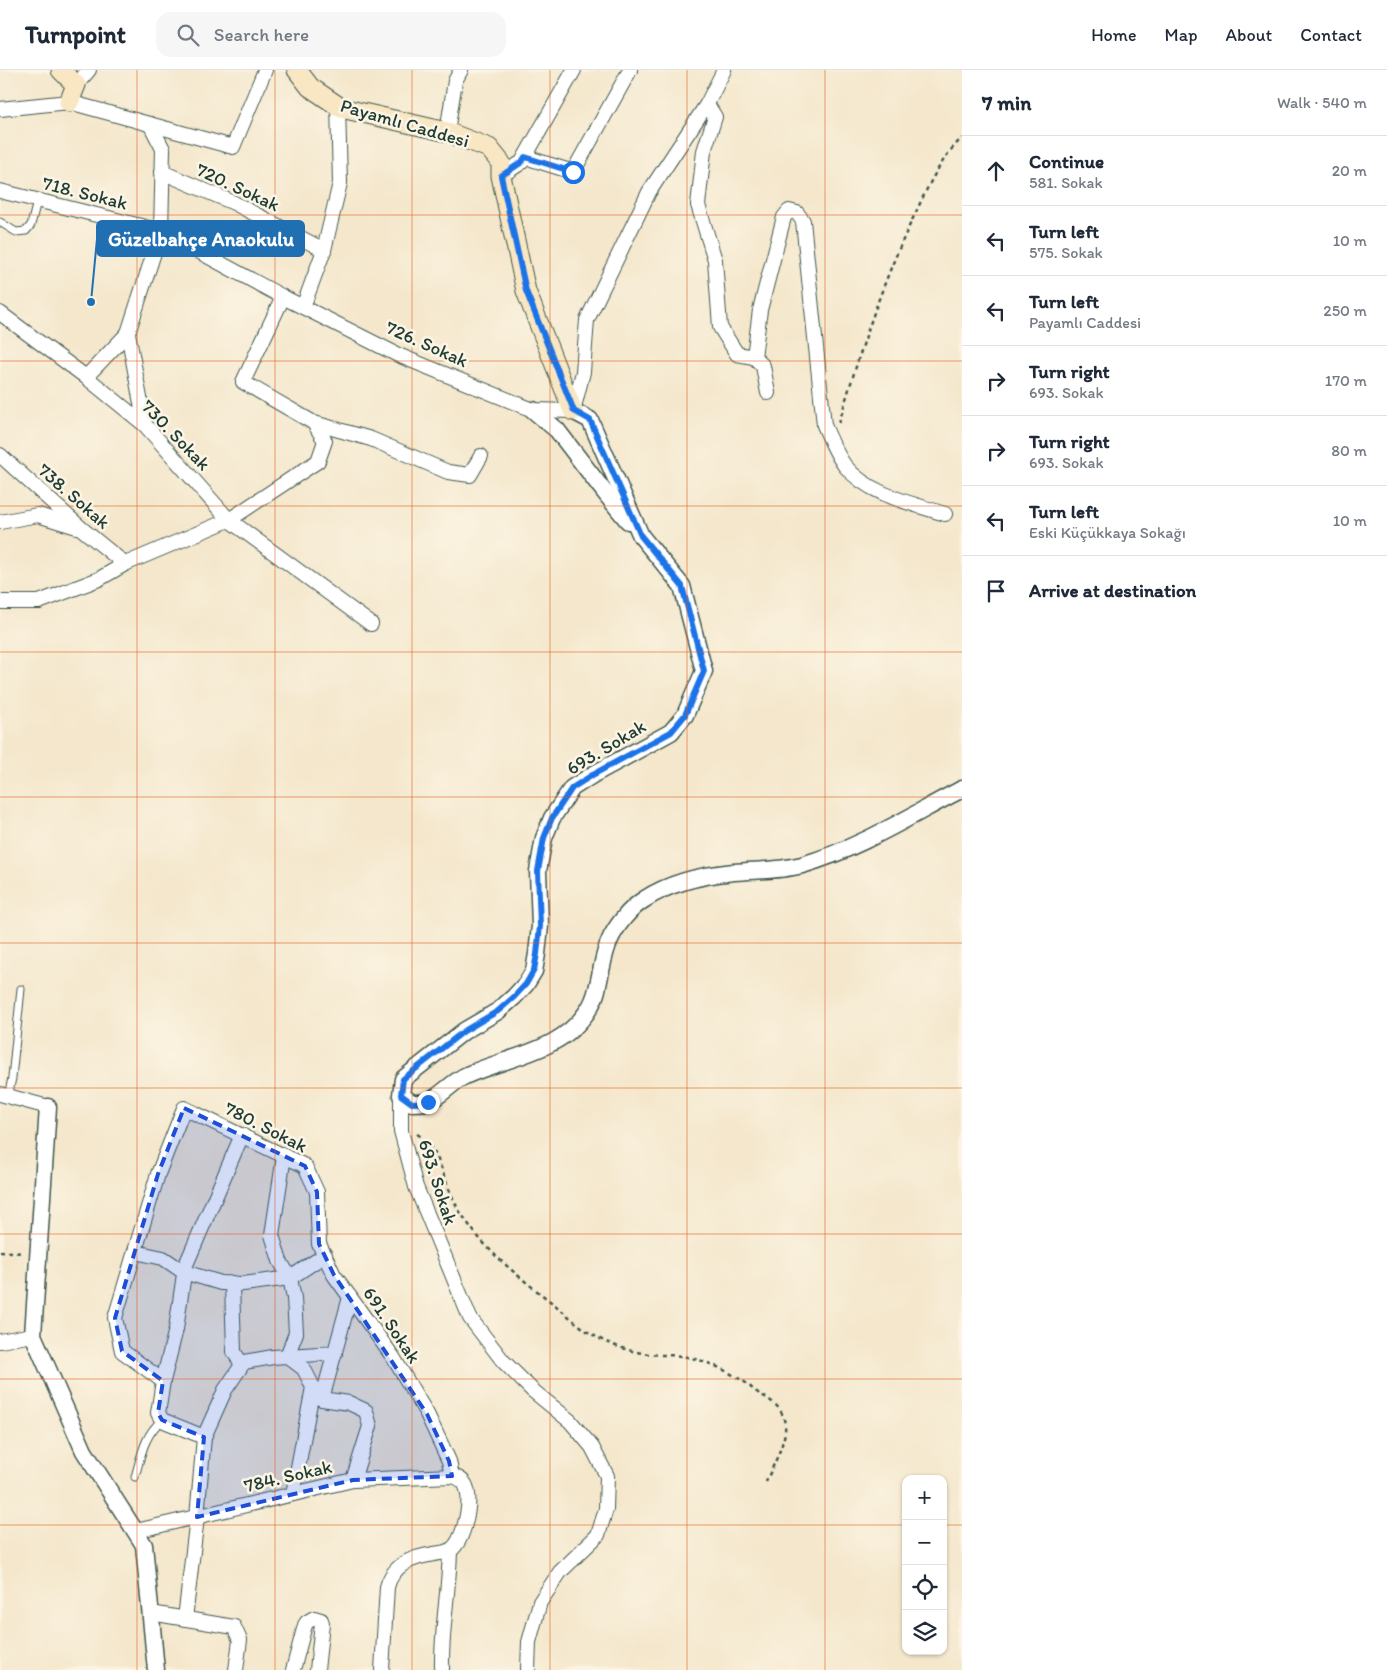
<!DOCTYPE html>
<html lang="en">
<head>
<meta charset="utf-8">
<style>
  body { margin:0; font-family:Itim,sans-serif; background:#f6f6f7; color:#1f2937 }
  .controls { position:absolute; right:15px; bottom:15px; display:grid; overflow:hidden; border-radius:10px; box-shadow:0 1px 4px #0004 }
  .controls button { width:45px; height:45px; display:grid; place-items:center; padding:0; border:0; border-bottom:1px solid #e0e1e3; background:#fff; color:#1f2937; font:25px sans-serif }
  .stop { position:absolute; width:15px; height:15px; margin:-11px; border:4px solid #1a73e8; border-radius:50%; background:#fff }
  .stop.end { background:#1a73e8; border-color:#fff; box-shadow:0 1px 5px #0008 }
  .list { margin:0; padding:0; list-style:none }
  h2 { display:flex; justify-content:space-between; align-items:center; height:65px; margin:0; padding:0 20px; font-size:21px }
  h2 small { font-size:16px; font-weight:400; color:#747a83 }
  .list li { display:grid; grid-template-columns:32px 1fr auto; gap:15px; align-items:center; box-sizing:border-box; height:70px; padding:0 20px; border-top:1px solid #e0e1e3 }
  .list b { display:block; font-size:19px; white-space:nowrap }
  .list p { margin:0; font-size:16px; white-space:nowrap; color:#747a83 }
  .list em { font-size:16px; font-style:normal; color:#747a83 }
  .icon { flex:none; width:28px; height:28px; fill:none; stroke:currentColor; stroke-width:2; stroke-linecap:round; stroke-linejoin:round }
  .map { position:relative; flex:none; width:962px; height:1600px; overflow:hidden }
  header { display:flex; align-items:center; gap:30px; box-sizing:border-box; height:70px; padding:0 25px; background:#fff; border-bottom:1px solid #e0e1e3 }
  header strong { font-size:24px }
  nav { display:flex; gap:28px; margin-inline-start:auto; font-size:18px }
  .search { width:350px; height:45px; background:#f6f6f7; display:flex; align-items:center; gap:12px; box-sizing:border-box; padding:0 18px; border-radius:15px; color:#747a83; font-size:19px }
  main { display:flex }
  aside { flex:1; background:#fff }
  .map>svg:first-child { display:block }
</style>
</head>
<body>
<header>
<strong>Turnpoint</strong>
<div class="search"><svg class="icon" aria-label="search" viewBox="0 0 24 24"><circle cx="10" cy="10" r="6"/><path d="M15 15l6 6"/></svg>Search here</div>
<nav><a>Home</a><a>Map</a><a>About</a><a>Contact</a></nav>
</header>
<main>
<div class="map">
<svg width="962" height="1600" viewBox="0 0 962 1600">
  <rect width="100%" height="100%" fill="#fcf5e5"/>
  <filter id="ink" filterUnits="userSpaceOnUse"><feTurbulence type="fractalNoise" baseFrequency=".02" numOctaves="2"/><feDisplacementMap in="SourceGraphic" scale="10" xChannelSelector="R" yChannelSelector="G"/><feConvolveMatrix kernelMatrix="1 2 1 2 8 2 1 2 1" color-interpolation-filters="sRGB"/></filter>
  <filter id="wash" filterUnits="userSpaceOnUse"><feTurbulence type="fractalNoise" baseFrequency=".0096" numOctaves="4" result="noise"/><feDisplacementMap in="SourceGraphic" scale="20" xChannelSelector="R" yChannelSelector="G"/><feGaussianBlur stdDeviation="1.12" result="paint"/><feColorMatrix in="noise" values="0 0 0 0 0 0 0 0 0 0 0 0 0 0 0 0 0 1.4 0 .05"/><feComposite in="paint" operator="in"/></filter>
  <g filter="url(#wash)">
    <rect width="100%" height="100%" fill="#f4e7cc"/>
  </g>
  <g filter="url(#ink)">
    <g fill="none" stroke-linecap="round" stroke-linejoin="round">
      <defs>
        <g id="service">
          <polyline points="0,152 16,162 26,161 31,155 37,131"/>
          <polyline points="8,1027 12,1008 21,919"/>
          <path d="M135,1407C141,1386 144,1365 162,1350"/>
        </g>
        <g id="minor">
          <polyline points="76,15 89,0"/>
          <path d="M707,34L715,47L704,81L698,135L715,190L720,257L737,284L754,287L760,240L784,147L789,141L797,143L803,151L824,355C830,369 836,384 845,396C869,425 911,433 945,444"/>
          <polyline points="0,39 69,32 233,77 265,0"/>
          <polyline points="447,62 455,11 461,0"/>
          <polyline points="525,87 573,102 630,0"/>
          <polyline points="162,102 234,133 324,180"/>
          <polyline points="501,106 522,92 574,0"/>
          <polyline points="0,121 161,161 283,227 398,285 533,340 573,341 583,302 587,250 649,122 707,34 724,0"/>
          <polyline points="303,237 324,180 340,113 338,35"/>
          <polyline points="0,243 86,307 145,355 229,450 371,554"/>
          <polyline points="754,287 763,296 768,323"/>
          <polyline points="86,307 128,263"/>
          <polyline points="314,353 371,369 448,402 470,405 481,386"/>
          <polyline points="145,355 128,263 161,161 163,79 150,54"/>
          <polyline points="0,385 82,459 125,494"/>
          <polyline points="0,452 38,445 77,457"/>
          <polyline points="0,532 39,532 99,509 125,494 229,450 318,391 325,371 314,353 243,312 283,227"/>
          <polyline points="0,1024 48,1037"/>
          <polyline points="401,1025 401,1061 416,1117 470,1248 503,1291 532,1320 570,1351 592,1377 607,1406 606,1439 598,1465 560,1502 540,1532 529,1572 528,1600"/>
          <polyline points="135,1182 163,1188 184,1202 221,1213 243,1214 290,1208 325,1185"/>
          <polyline points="232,1213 234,1282 241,1293 244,1292"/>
          <polyline points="0,1271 33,1265"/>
          <polyline points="287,1286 304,1299 313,1317 322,1329 349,1333 366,1341 370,1356 353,1410"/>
          <polyline points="287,1286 335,1283"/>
          <polyline points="163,1311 122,1281 115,1248 158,1104 184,1038 305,1096 317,1122 319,1174 334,1205 393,1287 427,1344 449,1391 452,1406"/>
          <polyline points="322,1329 350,1227"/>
          <polyline points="204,1367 162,1350 158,1343 159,1337 163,1311 176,1259 185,1197 242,1065"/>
          <polyline points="293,1424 313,1317"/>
          <path d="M136,1461L353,1410L452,1406C462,1408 467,1414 468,1424C470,1439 463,1474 449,1481C445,1483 438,1483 434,1484C413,1487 393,1494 387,1517L382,1600"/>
          <polyline points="151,1543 234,1557 240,1570 236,1600"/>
          <polyline points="185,1549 197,1447 204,1367 225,1320 244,1292 273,1287 287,1286 296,1263 294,1228 290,1208 280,1191 272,1165 284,1086"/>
          <polyline points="293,1600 305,1555 307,1552 314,1548 321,1550 322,1553 317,1600"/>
          <path d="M442,1600C441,1560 449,1521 450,1481"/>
        </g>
        <g id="tertiary">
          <polyline points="533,340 557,360 606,424 628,451"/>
          <path d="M573,341L590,350L641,466L682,516L704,601L685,645L671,662L594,704L572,718L552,748L544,768L538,801L540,856L537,884L534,901L526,914L514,927L498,941L464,961L403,1009L401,1025L412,1033C416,1033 422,1033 427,1032C439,1028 454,1010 467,1005C510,986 565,981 590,937C597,926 598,914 601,901C603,892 605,881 609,872C615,857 630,838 645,829C671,812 703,805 734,802C757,800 779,801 802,795C858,779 910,746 962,719"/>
          <polyline points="48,1037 33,1265 84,1381 144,1475 156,1600"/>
        </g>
        <g id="secondary">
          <polyline points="61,0 76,15 69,32"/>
          <polyline points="297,0 310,17 341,38 447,62 489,78 501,93 501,106 526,221 573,341"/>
        </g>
      </defs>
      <!-- service casing -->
      <use href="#service" stroke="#3f564b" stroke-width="9"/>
      <!-- minor casing -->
      <use href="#minor" stroke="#3f564b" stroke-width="16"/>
      <!-- tertiary casing -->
      <use href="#tertiary" stroke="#3f564b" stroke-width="19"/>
      <!-- secondary casing -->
      <use href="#secondary" stroke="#3f564b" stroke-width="21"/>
      <!-- path -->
      <g stroke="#3f564b" stroke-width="2.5" stroke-dasharray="4 4" stroke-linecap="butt">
        <path d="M839,353C860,281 883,209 916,142C928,116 941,88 962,68"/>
        <path d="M417,1064C437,1076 441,1100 449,1119C453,1129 458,1140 465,1149C488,1184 522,1209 555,1235C567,1245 579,1256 593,1265C610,1275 630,1282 650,1284C664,1286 678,1284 691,1288C710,1292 727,1301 743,1311C748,1314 752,1319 758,1323C772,1331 783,1337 785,1355C787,1371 772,1397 766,1412"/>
        <polyline points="0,1181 23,1183"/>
      </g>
      <!-- service -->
      <use href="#service" stroke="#fff" stroke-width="7"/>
      <!-- minor -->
      <use href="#minor" stroke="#fff" stroke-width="14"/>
      <!-- tertiary -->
      <use href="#tertiary" stroke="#fff" stroke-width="16"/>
      <!-- secondary -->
      <use href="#secondary" stroke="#f9e7c3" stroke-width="19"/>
    </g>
  </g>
  <g fill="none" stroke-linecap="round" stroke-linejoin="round" filter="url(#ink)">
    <!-- route -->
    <polyline stroke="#1a73e8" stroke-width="6" points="428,1032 412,1033 401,1025 403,1009 464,961 498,941 514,927 526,914 534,900 537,884 540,856 538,801 544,768 552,748 572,718 594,704 671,662 685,645 704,601 682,516 641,466 590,350 574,341 526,221 501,106 522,92 525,87 573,102"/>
  </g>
  <!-- marked area -->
  <path fill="#1d4ed8" fill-opacity="0.2" stroke="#1d4ed8" stroke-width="4" stroke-dasharray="10 6" stroke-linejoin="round" d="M184,1038L305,1096L317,1122L319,1174L334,1205L427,1344L449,1391L452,1406L353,1410L197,1447L204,1367L162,1350L158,1343L163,1311L122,1281L115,1248L158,1104Z"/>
  <!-- grid -->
  <path fill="none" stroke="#de580e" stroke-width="1" stroke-opacity="0.55" d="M137,0V1600M275,0V1600M412,0V1600M550,0V1600M687,0V1600M825,0V1600M0,145H962M0,291H962M0,436H962M0,582H962M0,727H962M0,873H962M0,1018H962M0,1164H962M0,1309H962M0,1455H906M943,1455H962"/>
  <g text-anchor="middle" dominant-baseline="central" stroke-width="5" stroke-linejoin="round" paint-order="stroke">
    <!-- street labels -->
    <g font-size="19" fill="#1f3d34" stroke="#fcf5e5">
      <text transform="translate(405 53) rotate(16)">Payamlı Caddesi</text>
      <text transform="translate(238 117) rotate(25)">720. Sokak</text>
      <text transform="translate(85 123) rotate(14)">718. Sokak</text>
      <text transform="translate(427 274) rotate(24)">726. Sokak</text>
      <text transform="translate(176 365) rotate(46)">730. Sokak</text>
      <text transform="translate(74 426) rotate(41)">738. Sokak</text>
      <text transform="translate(606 677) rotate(-31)">693. Sokak</text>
      <text transform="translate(266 1057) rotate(27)">780. Sokak</text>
      <text transform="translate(438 1112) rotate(72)">693. Sokak</text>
      <text transform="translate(392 1255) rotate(56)">691. Sokak</text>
      <text transform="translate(288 1406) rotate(-13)">784. Sokak</text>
    </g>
  </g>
  <!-- callouts -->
  <path fill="none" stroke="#1f6fb2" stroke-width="2" d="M91 232L97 169"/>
  <circle fill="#1f6fb2" stroke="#fcf5e5" stroke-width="2" cx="91" cy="232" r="5"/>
  <rect fill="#1f6fb2" stroke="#1f6fb2" stroke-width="2" x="97" y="151" width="207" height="35" rx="5"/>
  <g font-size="20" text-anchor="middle" font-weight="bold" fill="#fff">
    <text x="201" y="176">Güzelbahçe Anaokulu</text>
  </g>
</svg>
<div class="controls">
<button>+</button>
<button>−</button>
<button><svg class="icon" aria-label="locate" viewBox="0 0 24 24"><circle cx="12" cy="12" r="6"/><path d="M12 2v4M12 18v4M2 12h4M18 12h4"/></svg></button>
<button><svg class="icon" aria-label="layers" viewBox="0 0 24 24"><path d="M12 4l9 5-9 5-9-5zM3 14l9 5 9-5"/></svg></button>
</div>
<div class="stop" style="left:573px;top:102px"></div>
<div class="stop end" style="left:428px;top:1032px"></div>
</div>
<aside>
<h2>7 min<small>Walk · 540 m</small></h2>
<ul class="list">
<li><svg class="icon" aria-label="ahead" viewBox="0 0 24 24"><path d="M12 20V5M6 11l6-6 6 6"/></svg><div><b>Continue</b><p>581. Sokak</p></div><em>20 m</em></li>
<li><svg class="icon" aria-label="left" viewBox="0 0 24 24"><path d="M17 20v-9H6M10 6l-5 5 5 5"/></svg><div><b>Turn left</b><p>575. Sokak</p></div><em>10 m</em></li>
<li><svg class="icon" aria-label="left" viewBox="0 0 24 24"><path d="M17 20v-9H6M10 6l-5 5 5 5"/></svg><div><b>Turn left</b><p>Payamlı Caddesi</p></div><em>250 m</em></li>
<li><svg class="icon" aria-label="right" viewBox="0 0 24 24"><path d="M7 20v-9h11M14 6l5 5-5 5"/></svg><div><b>Turn right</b><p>693. Sokak</p></div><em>170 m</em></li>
<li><svg class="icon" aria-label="right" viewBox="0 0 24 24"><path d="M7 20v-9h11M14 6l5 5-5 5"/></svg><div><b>Turn right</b><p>693. Sokak</p></div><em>80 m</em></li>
<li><svg class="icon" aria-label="left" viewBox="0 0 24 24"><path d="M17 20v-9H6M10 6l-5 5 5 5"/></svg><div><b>Turn left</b><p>Eski Küçükkaya Sokağı</p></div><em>10 m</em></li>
<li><svg class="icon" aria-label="arrive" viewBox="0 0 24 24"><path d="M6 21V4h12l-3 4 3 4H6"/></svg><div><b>Arrive at destination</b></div></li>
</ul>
</aside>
</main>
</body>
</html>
